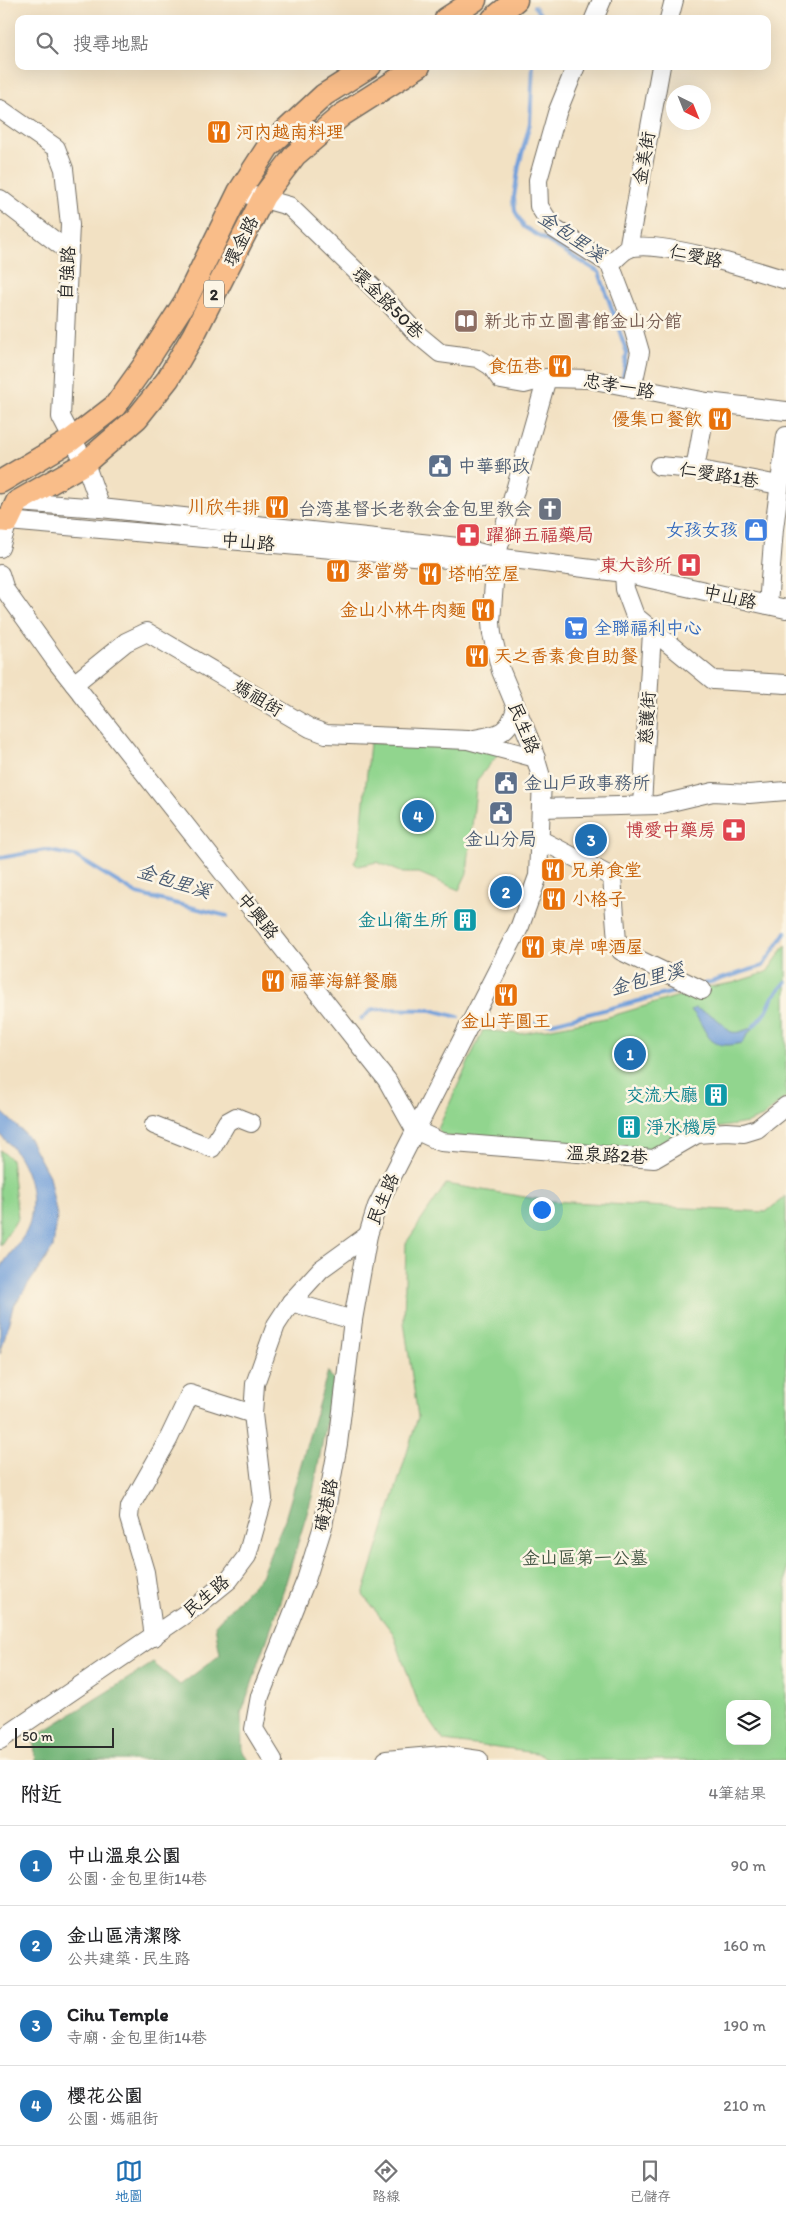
<!DOCTYPE html>
<html lang="zh-TW">
<head>
<meta charset="utf-8">
<style>
  body { margin:0; font-family:Itim,"LXGW WenKai TC",sans-serif; background:#f6f6f6; color:#202124 }
  .controls { position:absolute; right:15px; bottom:15px; display:grid; overflow:hidden; border-radius:10px; box-shadow:0 5px 20px #0002 }
  .controls button { width:45px; height:45px; display:grid; place-items:center; padding:0; border:0; border-bottom:1px solid #e0e0e0; background:#fff; color:#202124; font:25px sans-serif }
  .compass { position:absolute; left:666px; top:85px; width:45px; height:45px; border-radius:50%; background:#fff; box-shadow:0 5px 20px #0002; rotate:137deg }
  .scale { position:absolute; left:15px; bottom:12px; width:99px; box-sizing:border-box; padding-left:5px; border:2px solid #2b2b2b; border-top:0; font-size:14px; line-height:18px; white-space:nowrap; color:#2b2b2b; -webkit-text-stroke:4px #fcf5e5; paint-order:stroke }
  .you { position:absolute; left:541px; top:1209px; width:18px; height:18px; margin:-12px; border:4px solid #fff; border-radius:50%; background:#1a73e8; box-shadow:0 0 0 8px #1a73e833 }
  .badge { display:grid; place-items:center; width:32px; height:32px; border-radius:50%; background:#1f6fb2; color:#fff; font-size:16px; font-weight:700 }
  .pin { position:absolute; translate:-50% -50%; border:2px solid #fff; box-shadow:0 1px 5px #0006 }
  .list { margin:0; padding:0; list-style:none }
  h2 { display:flex; justify-content:space-between; align-items:center; height:65px; margin:0; padding:0 20px; font-size:21px }
  h2 small { font-size:16px; font-weight:400; color:#757577 }
  .list li { display:grid; grid-template-columns:32px 1fr auto; gap:15px; align-items:center; box-sizing:border-box; height:80px; padding:0 20px; border-top:1px solid #e0e0e0 }
  .list b { display:block; font-size:19px; white-space:nowrap }
  .list p { margin:0; font-size:16px; white-space:nowrap; color:#757577 }
  .list em { font-size:16px; font-style:normal; color:#757577 }
  .icon { flex:none; width:28px; height:28px; fill:none; stroke:currentColor; stroke-width:2; stroke-linecap:round; stroke-linejoin:round }
  .map { position:relative; flex:none; width:786px; height:1760px; overflow:hidden }
  .search { position:absolute; background:#fff; box-shadow:0 5px 20px #0002; left:15px; right:15px; top:15px; height:55px; display:flex; align-items:center; gap:12px; box-sizing:border-box; padding:0 18px; border-radius:10px; color:#757577; font-size:19px }
  .sheet { height:385px; background:#fff }
  nav { display:flex; justify-content:space-around; align-items:center; box-sizing:border-box; height:70px; border-top:1px solid #e0e0e0; background:#fff; font-size:14px; color:#757577 }
  nav a { display:grid; justify-items:center; gap:2px }
  nav .on { color:#1f6fb2 }
  .map>svg:first-child { display:block }
</style>
</head>
<body>
<div class="map">
<svg width="786" height="1760" viewBox="0 0 786 1760">
  <rect width="100%" height="100%" fill="#fcf5e5"/>
  <filter id="ink" filterUnits="userSpaceOnUse"><feTurbulence type="fractalNoise" baseFrequency=".02" numOctaves="2"/><feDisplacementMap in="SourceGraphic" scale="10" xChannelSelector="R" yChannelSelector="G"/><feConvolveMatrix kernelMatrix="1 2 1 2 8 2 1 2 1" color-interpolation-filters="sRGB"/></filter>
  <filter id="wash" filterUnits="userSpaceOnUse"><feTurbulence type="fractalNoise" baseFrequency=".0096" numOctaves="4" result="noise"/><feDisplacementMap in="SourceGraphic" scale="20" xChannelSelector="R" yChannelSelector="G"/><feGaussianBlur stdDeviation="1.12" result="paint"/><feColorMatrix in="noise" values="0 0 0 0 0 0 0 0 0 0 0 0 0 0 0 0 0 1.4 0 .05"/><feComposite in="paint" operator="in"/></filter>
  <g filter="url(#wash)">
    <rect width="100%" height="100%" fill="#f2e1c3"/>
    <!-- green -->
    <g fill="#91d58e" stroke="#5e805c" fill-rule="evenodd">
      <polygon points="370,743 482,747 500,752 477,780 467,873 459,890 419,873 403,873 377,862 358,866 354,863 359,851"/>
      <polygon points="786,945 786,1097 763,1117 747,1123 691,1132 650,1152 443,1136 438,1129 483,1030 520,1034 605,1018 709,987 733,983 767,972"/>
      <polygon points="0,1150 11,1159 18,1218 0,1246"/>
      <path d="M446,1184L549,1201L766,1212L786,1196V1760H551L536,1753L444,1741L418,1703L393,1633L363,1595L418,1417L404,1322L406,1243ZM730,1704H767V1741H730Z"/>
    </g>
    <!-- forest -->
    <polygon fill="#74b679" stroke="#507052" points="328,1371 334,1382 312,1497 278,1608 241,1715 242,1751 249,1760 36,1760 33,1738 153,1663 180,1685 220,1655 215,1625 261,1576 285,1519"/>
    <!-- water -->
    <g fill="#719fda" stroke="#4e6582">
      <path d="M695,1008C701,1011 709,1013 714,1017C732,1029 725,1039 753,1027L742,1043C703,1052 710,1030 691,1010Z"/>
      <path d="M0,1110L28,1137L49,1176L57,1216L53,1248L13,1307L0,1354C0,1339 0,1280 0,1270C7,1254 24,1241 29,1225C38,1192 25,1156 0,1135Z"/>
    </g>
    <g fill="none" stroke-linecap="round" stroke-linejoin="round">
      <!-- stream -->
      <g stroke="#719fda" stroke-width="4">
        <polyline points="534,6 544,19"/>
        <polyline points="533,66 530,123 519,165 514,197 515,211 524,227 599,272 627,353 623,377"/>
        <polyline points="0,858 45,850 75,856 137,894 227,916"/>
        <polyline points="704,984 763,966 786,932"/>
        <polyline points="361,1019 373,1009 432,1010 458,1017"/>
        <polyline points="498,1024 553,1023 685,989"/>
        <polyline points="753,1027 766,1012 773,997 786,982"/>
      </g>
    </g>
  </g>
  <g filter="url(#ink)">
    <g fill="none" stroke-linecap="round" stroke-linejoin="round">
      <defs>
        <g id="minor">
          <polyline points="594,19 602,0"/>
          <polyline points="669,19 674,0"/>
          <polyline points="576,66 557,113 538,180 539,206 553,228 610,264 629,314 640,352 632,389"/>
          <polyline points="0,109 56,148 64,169 70,225 61,417 85,463 101,508"/>
          <polyline points="239,192 289,206 386,300 417,334 440,353 478,358 491,366 501,380 524,384 547,378"/>
          <polyline points="0,199 68,251"/>
          <polyline points="628,249 661,66"/>
          <path d="M610,264C615,260 621,253 627,249C652,237 757,271 786,280"/>
          <polyline points="659,466 695,469 779,485"/>
          <polyline points="695,469 707,402"/>
          <polyline points="17,502 101,508 458,547 496,557 624,573 786,609"/>
          <polyline points="0,548 8,521 459,560 483,558"/>
          <polyline points="624,573 625,589 635,616 713,680 786,684"/>
          <polyline points="0,574 5,590 55,660 387,1080 415,1130 441,1142 654,1159 697,1134 726,1132 744,1133 757,1129 786,1106"/>
          <polyline points="768,605 774,529 786,436"/>
          <polyline points="74,684 126,642 147,632 310,728 326,734 468,740 536,758"/>
          <path d="M474,739C498,735 509,734 516,708"/>
          <polyline points="642,805 652,632"/>
          <polyline points="541,808 658,805 713,792 749,794 786,791"/>
          <polyline points="541,840 612,877 617,941 621,951 702,990"/>
          <polyline points="154,1125 212,1148 227,1122 236,1117 251,1123"/>
          <polyline points="291,1302 353,1320"/>
          <polyline points="154,1637 145,1572 129,1518 130,1507 168,1440 190,1394 253,1414"/>
          <polyline points="0,1740 197,1606 229,1580 247,1556 263,1499 253,1414 255,1384 276,1325 291,1302 321,1269 368,1235"/>
          <polyline points="273,1760 254,1729 260,1696 306,1580 323,1526 338,1444 353,1320 368,1235 377,1206 520,926 538,876 542,780 531,743 501,671 492,634 491,622 496,557 547,378 589,379 707,402 786,411"/>
          <polyline points="386,1760 443,1755 479,1760"/>
        </g>
        <g id="major">
          <polyline points="446,19 475,0"/>
          <polyline points="493,19 516,0"/>
          <polyline points="0,482 71,440 115,406 143,367 185,302 239,192 268,147 324,95 370,66"/>
          <polyline points="0,520 8,521 17,502 85,463 137,418 168,379 194,334 264,196 295,155 342,115 419,66"/>
        </g>
      </defs>
      <!-- minor casing -->
      <use href="#minor" stroke="#716b60" stroke-width="20"/>
      <!-- major casing -->
      <use href="#major" stroke="#716b60" stroke-width="25"/>
      <!-- minor -->
      <use href="#minor" stroke="#fff" stroke-width="18"/>
      <!-- major -->
      <use href="#major" stroke="#f9bd89" stroke-width="22"/>
    </g>
  </g>
  <!-- icons -->
  <defs>
    <symbol id="restaurant-square" viewBox="-11 -11 22 22"><rect x="-9" y="-9" width="18" height="18" rx="4" fill="#e8710a" stroke="#fcf5e5"/><path d="M-5-6h1v4h1v-4h1v4h1v-4h1v5L-1.5 .5V6h-2V.5L-5-1ZM5-6V6H3V1.5H1.5Q1.5-4 5-6Z" fill="#fff"/></symbol>
    <symbol id="library-square" viewBox="-11 -11 22 22"><rect x="-9" y="-9" width="18" height="18" rx="4" fill="#8d6e63" stroke="#fcf5e5"/><path d="M-6-4Q-3-5.5-.7-3.5V5Q-3 3-6 4ZM6-4Q3-5.5 .7-3.5V5Q3 3 6 4Z" fill="#fff"/></symbol>
    <symbol id="civic-square" viewBox="-11 -11 22 22"><rect x="-9" y="-9" width="18" height="18" rx="4" fill="#5c6f8a" stroke="#fcf5e5"/><path d="M-.6-6.5H3V-4.5H.6V-3L4-1V1h2V6H-6V1h2V-1L-.6-3ZM-1.2 2.5V6h2.4V2.5Z" fill="#fff"/></symbol>
    <symbol id="church-square" viewBox="-11 -11 22 22"><rect x="-9" y="-9" width="18" height="18" rx="4" fill="#6b7280" stroke="#fcf5e5"/><path d="M-1.2-6h2.4v3.5h3.3v2.4h-3.3V6h-2.4V-.1h-3.3v-2.4h3.3Z" fill="#fff"/></symbol>
    <symbol id="shop-square" viewBox="-11 -11 22 22"><rect x="-9" y="-9" width="18" height="18" rx="4" fill="#3f7fe0" stroke="#fcf5e5"/><path d="M-5-2.5h2.3a2.7 3.5 0 0 1 5.4 0H5L5.5 6h-11ZM-1.5-2.5h3a1.5 2.3 0 0 0-3 0Z" fill="#fff"/></symbol>
    <symbol id="pharmacy-square" viewBox="-11 -11 22 22"><rect x="-9" y="-9" width="18" height="18" rx="4" fill="#e0444e" stroke="#fcf5e5"/><path d="M-2-6h4v4h4v4h-4v4h-4v-4h-4v-4h4Z" fill="#fff"/></symbol>
    <symbol id="hospital-square" viewBox="-11 -11 22 22"><rect x="-9" y="-9" width="18" height="18" rx="4" fill="#e0444e" stroke="#fcf5e5"/><path d="M-5-5h3v3.5h4V-5h3V5h-3V1.5h-4V5h-3Z" fill="#fff"/></symbol>
    <symbol id="supermarket-square" viewBox="-11 -11 22 22"><rect x="-9" y="-9" width="18" height="18" rx="4" fill="#3f7fe0" stroke="#fcf5e5"/><path d="M-6-5.5h2.5l.6 2H6L4.5 2H-2.5L-4.4-4H-6ZM-1.5 3.2a1.3 1.3 0 1 0 .1 0ZM3 3.2a1.3 1.3 0 1 0 .1 0Z" fill="#fff"/></symbol>
    <symbol id="building-square" viewBox="-11 -11 22 22"><rect x="-9" y="-9" width="18" height="18" rx="4" fill="#0f9aa8" stroke="#fcf5e5"/><path d="M-4-6H4V6H1V3H-1V6H-4ZM-2.5-4.3h1.7v1.8h-1.7ZM.8-4.3h1.7v1.8H.8ZM-2.5-1h1.7V.8h-1.7ZM.8-1h1.7V.8H.8Z" fill="#fff"/></symbol>
  </defs>
  <g fill-rule="evenodd">
    <use href="#restaurant-square" x="205" y="118" width="28" height="28"/>
    <use href="#library-square" x="452" y="307" width="28" height="28"/>
    <use href="#restaurant-square" x="546" y="352" width="28" height="28"/>
    <use href="#restaurant-square" x="706" y="405" width="28" height="28"/>
    <use href="#civic-square" x="426" y="452" width="28" height="28"/>
    <use href="#restaurant-square" x="263" y="493" width="28" height="28"/>
    <use href="#church-square" x="536" y="495" width="28" height="28"/>
    <use href="#shop-square" x="742" y="516" width="28" height="28"/>
    <use href="#pharmacy-square" x="454" y="521" width="28" height="28"/>
    <use href="#hospital-square" x="675" y="551" width="28" height="28"/>
    <use href="#restaurant-square" x="324" y="557" width="28" height="28"/>
    <use href="#restaurant-square" x="416" y="560" width="28" height="28"/>
    <use href="#restaurant-square" x="469" y="596" width="28" height="28"/>
    <use href="#supermarket-square" x="562" y="614" width="28" height="28"/>
    <use href="#restaurant-square" x="463" y="642" width="28" height="28"/>
    <use href="#civic-square" x="492" y="769" width="28" height="28"/>
    <use href="#civic-square" x="487" y="799" width="28" height="28"/>
    <use href="#pharmacy-square" x="720" y="816" width="28" height="28"/>
    <use href="#restaurant-square" x="539" y="856" width="28" height="28"/>
    <use href="#restaurant-square" x="540" y="885" width="28" height="28"/>
    <use href="#building-square" x="451" y="906" width="28" height="28"/>
    <use href="#restaurant-square" x="519" y="933" width="28" height="28"/>
    <use href="#restaurant-square" x="259" y="967" width="28" height="28"/>
    <use href="#restaurant-square" x="492" y="981" width="28" height="28"/>
    <use href="#building-square" x="702" y="1081" width="28" height="28"/>
    <use href="#building-square" x="615" y="1113" width="28" height="28"/>
  </g>
  <g text-anchor="middle" dominant-baseline="central" stroke-width="5" stroke-linejoin="round" paint-order="stroke">
    <!-- shield labels -->
    <rect fill="#fcf5e5" stroke="#6a6863" stroke-width="1" x="204" y="280.5" width="20" height="27" rx="4"/>
    <g font-size="16" font-weight="bold" fill="#2b2b2b">
      <text x="214" y="294">2</text>
    </g>
    <!-- food labels -->
    <g font-size="18" fill="#c56008" stroke="#fcf5e5" text-anchor="start">
      <text x="236" y="132">河內越南料理</text>
      <text x="542" y="366" text-anchor="end">食伍巷</text>
      <text x="702" y="419" text-anchor="end">優集口餐飲</text>
      <text x="260" y="507" text-anchor="end">川欣牛排</text>
      <text x="356" y="571">麥當勞</text>
      <text x="448" y="574">塔帕笠屋</text>
      <text x="466" y="610" text-anchor="end">金山小林牛肉麵</text>
      <text x="494" y="656">天之香素食自助餐</text>
      <text x="570" y="870">兄弟食堂</text>
      <text x="572" y="899">小格子</text>
      <text x="550" y="947">東岸 啤酒屋</text>
      <text x="290" y="981">福華海鮮餐廳</text>
      <text x="506" y="1021" text-anchor="middle">金山芋圓王</text>
    </g>
    <!-- street labels -->
    <g font-size="18" fill="#2b2b2b" stroke="#fcf5e5">
      <text transform="translate(644 158) rotate(-80)">金美街</text>
      <text transform="translate(241 241) rotate(-63)">環金路</text>
      <text transform="translate(696 256) rotate(12)">仁愛路</text>
      <text transform="translate(67 273) rotate(-87)">自強路</text>
      <text transform="translate(388 303) rotate(45)">環金路50巷</text>
      <text transform="translate(619 386) rotate(10)">忠孝一路</text>
      <text transform="translate(719 475) rotate(9)">仁愛路1巷</text>
      <text transform="translate(248 542) rotate(5)">中山路</text>
      <text transform="translate(730 597) rotate(13)">中山路</text>
      <text transform="translate(258 698) rotate(31)">媽祖街</text>
      <text transform="translate(647 718) rotate(-86)">慈護街</text>
      <text transform="translate(524 728) rotate(68)">民生路</text>
      <text transform="translate(258 916) rotate(51)">中興路</text>
      <text transform="translate(607 1155) rotate(3)">溫泉路2巷</text>
      <text transform="translate(383 1199) rotate(-67)">民生路</text>
      <text transform="translate(326 1505) rotate(-78)">磺港路</text>
      <text transform="translate(206 1596) rotate(-40)">民生路</text>
    </g>
    <!-- education labels -->
    <g font-size="18" fill="#785e54" stroke="#fcf5e5" text-anchor="start">
      <text x="484" y="321">新北市立圖書館金山分館</text>
    </g>
    <!-- service labels -->
    <g font-size="18" fill="#4e5e75" stroke="#fcf5e5" text-anchor="start">
      <text x="458" y="466">中華郵政</text>
      <text x="524" y="783">金山戶政事務所</text>
      <text x="501" y="839" text-anchor="middle">金山分局</text>
    </g>
    <!-- worship labels -->
    <g font-size="18" fill="#5b616d" stroke="#fcf5e5" text-anchor="end">
      <text x="532" y="509">台湾基督长老教会金包里教会</text>
    </g>
    <!-- shop labels -->
    <g font-size="18" fill="#366cbe" stroke="#fcf5e5" text-anchor="end">
      <text x="738" y="530">女孩女孩</text>
      <text x="594" y="628" text-anchor="start">全聯福利中心</text>
    </g>
    <!-- health labels -->
    <g font-size="18" fill="#be3a42" stroke="#fcf5e5" text-anchor="end">
      <text x="486" y="535" text-anchor="start">躍獅五福藥局</text>
      <text x="672" y="565">東大診所</text>
      <text x="716" y="830">博愛中藥房</text>
    </g>
    <!-- culture labels -->
    <g font-size="18" fill="#0d838f" stroke="#fcf5e5" text-anchor="end">
      <text x="448" y="920">金山衛生所</text>
      <text x="698" y="1095">交流大廳</text>
      <text x="646" y="1127" text-anchor="start">淨水機房</text>
    </g>
    <!-- park labels -->
    <g font-size="18" fill="#445644" stroke="#fcf5e5">
      <text x="585" y="1558">金山區第一公墓</text>
    </g>
    <!-- water labels -->
    <g font-size="19" font-style="italic" fill="#475971" stroke="#fcf5e5">
      <text transform="translate(572 236) rotate(34)">金包里溪</text>
      <text transform="translate(174 881) rotate(17)">金包里溪</text>
      <text transform="translate(647 979) rotate(-15)">金包里溪</text>
    </g>
  </g>
</svg>
<div class="controls">
<button><svg class="icon" aria-label="layers" viewBox="0 0 24 24"><path d="M12 4l9 5-9 5-9-5zM3 14l9 5 9-5"/></svg></button>
</div>
<svg class="compass" viewBox="-18 -18 36 36"><path d="M0-13l5 13h-10z" fill="#e53935"/><path d="M0 13l5-13h-10z" fill="#757577"/></svg>
<div class="scale">50 m</div>
<div class="you"></div>
<div class="pin badge" style="left:630px;top:1054px">1</div>
<div class="pin badge" style="left:506px;top:892px">2</div>
<div class="pin badge" style="left:591px;top:840px">3</div>
<div class="pin badge" style="left:418px;top:816px">4</div>
<div class="search"><svg class="icon" aria-label="search" viewBox="0 0 24 24"><circle cx="10" cy="10" r="6"/><path d="M15 15l6 6"/></svg>搜尋地點</div>
</div>
<section class="sheet">
<h2>附近<small>4筆結果</small></h2>
<ul class="list">
<li><span class="badge">1</span><div><b>中山溫泉公園</b><p>公園 · 金包里街14巷</p></div><em>90 m</em></li>
<li><span class="badge">2</span><div><b>金山區清潔隊</b><p>公共建築 · 民生路</p></div><em>160 m</em></li>
<li><span class="badge">3</span><div><b>Cihu Temple</b><p>寺廟 · 金包里街14巷</p></div><em>190 m</em></li>
<li><span class="badge">4</span><div><b>櫻花公園</b><p>公園 · 媽祖街</p></div><em>210 m</em></li>
</ul>
</section>
<nav>
<a class="on"><svg class="icon" aria-label="map" viewBox="0 0 24 24"><path d="M3 6l6-2 6 2 6-2v14l-6 2-6-2-6 2zM9 4v14M15 6v14"/></svg>地圖</a>
<a><svg class="icon" aria-label="directions" viewBox="0 0 24 24"><path d="M12 3l9 9-9 9-9-9zM9 14v-3h6M13 9l2 2-2 2"/></svg>路線</a>
<a><svg class="icon" aria-label="saved" viewBox="0 0 24 24"><path d="M7 4h10v16l-5-4-5 4z"/></svg>已儲存</a>
</nav>
</body>
</html>
